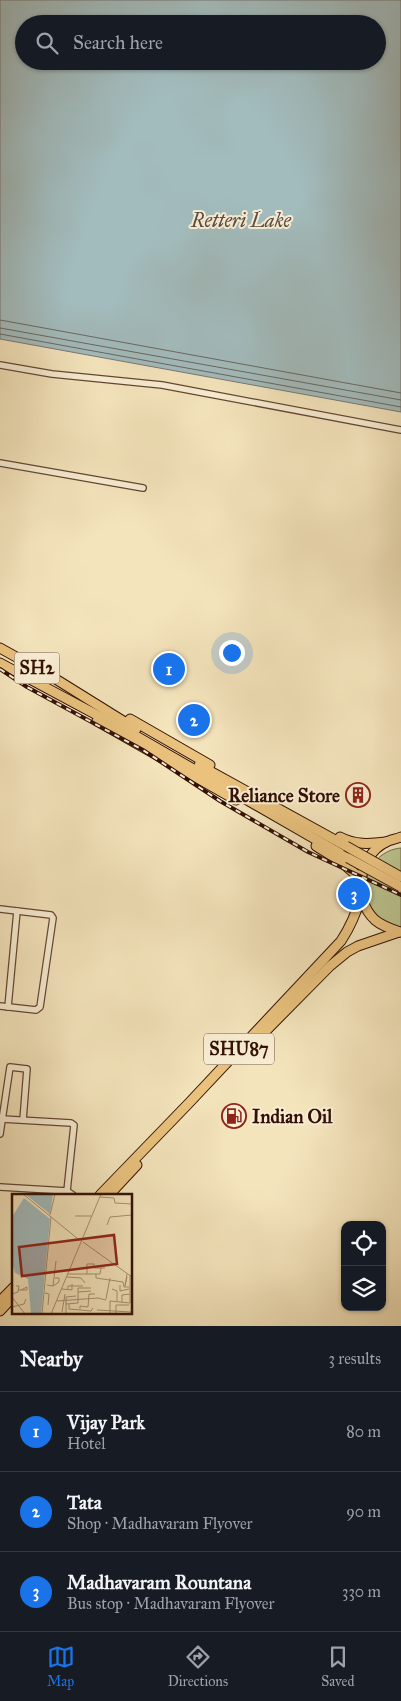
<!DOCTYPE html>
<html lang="en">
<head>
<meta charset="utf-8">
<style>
  body { margin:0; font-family:"IM FELL Great Primer",serif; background:#242831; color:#f1f3f6 }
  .controls { position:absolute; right:15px; bottom:15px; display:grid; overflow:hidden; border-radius:10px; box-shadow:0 1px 4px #0004 }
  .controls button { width:45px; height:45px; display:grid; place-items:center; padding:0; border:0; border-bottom:1px solid #363941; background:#171b24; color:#f1f3f6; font:25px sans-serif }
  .you { position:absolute; left:231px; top:652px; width:18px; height:18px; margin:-12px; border:4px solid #fff; border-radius:50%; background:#1a73e8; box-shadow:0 0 0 8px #1a73e833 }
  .badge { display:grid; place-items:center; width:32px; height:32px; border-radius:50%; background:#1a73e8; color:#fff; font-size:16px; font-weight:700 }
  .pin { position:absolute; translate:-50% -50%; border:2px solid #fff; box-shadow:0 1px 5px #0006 }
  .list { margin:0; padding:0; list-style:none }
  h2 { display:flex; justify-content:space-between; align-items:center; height:65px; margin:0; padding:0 20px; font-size:21px }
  h2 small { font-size:16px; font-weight:400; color:#9ea1a6 }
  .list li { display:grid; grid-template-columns:32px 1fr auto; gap:15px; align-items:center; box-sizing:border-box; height:80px; padding:0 20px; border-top:1px solid #363941 }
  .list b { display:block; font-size:19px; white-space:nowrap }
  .list p { margin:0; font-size:16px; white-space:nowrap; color:#9ea1a6 }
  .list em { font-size:16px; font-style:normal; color:#9ea1a6 }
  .icon { flex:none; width:28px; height:28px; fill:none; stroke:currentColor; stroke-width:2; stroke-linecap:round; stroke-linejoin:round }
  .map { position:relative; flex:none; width:401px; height:1326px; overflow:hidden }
  .search { position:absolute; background:#171b24; box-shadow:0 1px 4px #0004; left:15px; right:15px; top:15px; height:55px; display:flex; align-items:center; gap:12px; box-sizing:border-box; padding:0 18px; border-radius:28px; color:#9ea1a6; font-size:19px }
  .sheet { height:305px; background:#171b24 }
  nav { display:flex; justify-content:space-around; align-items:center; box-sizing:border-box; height:70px; border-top:1px solid #363941; background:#171b24; font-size:14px; color:#9ea1a6 }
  nav a { display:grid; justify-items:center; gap:2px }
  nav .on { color:#1a73e8 }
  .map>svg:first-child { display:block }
</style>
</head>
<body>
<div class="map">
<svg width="401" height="1326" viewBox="0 0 401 1326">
  <rect width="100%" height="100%" fill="#f4e4bc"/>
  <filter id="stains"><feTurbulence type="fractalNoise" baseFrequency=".004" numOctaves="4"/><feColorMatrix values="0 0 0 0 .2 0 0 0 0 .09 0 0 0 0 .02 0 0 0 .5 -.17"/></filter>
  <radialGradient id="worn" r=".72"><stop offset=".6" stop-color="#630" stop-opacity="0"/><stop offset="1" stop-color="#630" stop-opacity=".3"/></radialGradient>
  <!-- green -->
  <path fill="#bcc490" stroke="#786a4a" d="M401,848V928C395,926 387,925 382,921C352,901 365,851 401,848Z"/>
  <!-- water -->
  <path fill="#a2bbbc" stroke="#767773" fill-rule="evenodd" d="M0,0H401V412L0,339ZM24,24H377V61H24Z"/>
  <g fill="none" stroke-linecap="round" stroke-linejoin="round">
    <!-- shore -->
    <g stroke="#6a6660" stroke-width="1">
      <polyline points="0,320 401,393"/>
      <polyline points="0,328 401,400"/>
      <polyline points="0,334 401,407"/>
    </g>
    <defs>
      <g id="minor">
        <polyline points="0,365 52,374 162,385 401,430"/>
        <polyline points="0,463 143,488"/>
        <polyline points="0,909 51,915 53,918 40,1007 36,1010 0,1006"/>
        <polyline points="8,1007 17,911"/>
        <polyline points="2,1119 71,1123 74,1125 67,1191"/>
        <polyline points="0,1134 10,1067 27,1069 23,1120"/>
        <polyline points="0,1187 67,1191 73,1195"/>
      </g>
      <g id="primary">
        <polyline points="0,648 54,678 136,729"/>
        <polyline points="0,663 136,736 348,858"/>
        <polyline points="130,719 210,765"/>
        <polyline points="97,721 236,800"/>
        <polyline points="199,765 346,846"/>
        <path d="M340,837C355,845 369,844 386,842"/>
        <polyline points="316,846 340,861 360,878"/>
        <path d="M400,932C391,929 382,926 375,920C352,899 358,856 386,842C390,840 396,839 401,837"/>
        <polyline points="239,1058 330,966 347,952 358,946 399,932"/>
        <path d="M100,1195L189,1103L341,941C351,926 357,911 362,894"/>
        <polyline points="109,1195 137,1165"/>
        <polyline points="0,1301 14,1287"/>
        <polyline points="0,1311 14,1296"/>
      </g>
    </defs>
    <!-- minor casing -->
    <use href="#minor" stroke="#634633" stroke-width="8"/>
    <!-- primary casing -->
    <use href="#primary" stroke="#331105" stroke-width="11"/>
    <!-- minor -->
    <use href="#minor" stroke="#f8edd3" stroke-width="5.5"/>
    <!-- primary -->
    <use href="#primary" stroke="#eac27e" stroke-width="9"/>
    <defs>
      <polyline id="rail" points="0,669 27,687 143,750 220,801 308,852 401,895"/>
    </defs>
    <!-- rail casing -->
    <use href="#rail" stroke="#331105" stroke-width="4"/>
    <!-- rail -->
    <use href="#rail" stroke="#f8edd3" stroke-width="2" stroke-dasharray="5.5" stroke-linecap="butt"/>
    <defs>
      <g id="primary-bridge">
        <polyline points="346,846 401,877"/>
        <polyline points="348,858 401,887"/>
      </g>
    </defs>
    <!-- primary-bridge casing -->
    <use href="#primary-bridge" stroke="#331105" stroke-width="11" stroke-linecap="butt"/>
    <!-- primary-bridge -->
    <use href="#primary-bridge" stroke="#eac27e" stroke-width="9"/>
  </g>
  <!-- icons -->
  <defs>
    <symbol id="building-ring" viewBox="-11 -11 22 22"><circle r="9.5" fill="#f8edd3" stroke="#8f2418" stroke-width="1.5"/><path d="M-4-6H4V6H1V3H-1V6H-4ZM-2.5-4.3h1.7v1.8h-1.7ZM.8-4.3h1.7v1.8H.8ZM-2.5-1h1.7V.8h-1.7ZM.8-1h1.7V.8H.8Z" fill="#8f2418"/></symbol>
    <symbol id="fuel-ring" viewBox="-11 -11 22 22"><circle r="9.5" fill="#f8edd3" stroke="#8f2418" stroke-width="1.5"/><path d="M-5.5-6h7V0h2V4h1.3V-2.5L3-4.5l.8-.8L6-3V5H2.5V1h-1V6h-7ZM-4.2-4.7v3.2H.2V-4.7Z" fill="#8f2418"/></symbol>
  </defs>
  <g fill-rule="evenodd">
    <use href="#building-ring" x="344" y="781" width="28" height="28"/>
    <use href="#fuel-ring" x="220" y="1102" width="28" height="28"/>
  </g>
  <g text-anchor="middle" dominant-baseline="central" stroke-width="4" stroke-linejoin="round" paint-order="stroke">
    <!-- shield labels -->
    <g fill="#f8edd3" stroke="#6e5343" stroke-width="1">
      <rect x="14.5" y="652.5" width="45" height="31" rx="4"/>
      <rect x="204" y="1033.5" width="70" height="31" rx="4"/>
    </g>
    <g font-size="18" font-weight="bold" fill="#331105">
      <text x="37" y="668">SH2</text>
      <text x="239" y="1049">SHU87</text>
    </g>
    <!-- poi labels -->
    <g font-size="19" font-weight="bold" fill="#331105" stroke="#f8edd3" text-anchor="end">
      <text x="340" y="795">Reliance Store</text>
      <text x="252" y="1116" text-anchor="start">Indian Oil</text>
    </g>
    <!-- water labels -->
    <g font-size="20" font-style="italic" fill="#5a4c45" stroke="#f8edd3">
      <text x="241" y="220">Retteri Lake</text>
    </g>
  </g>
  <!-- overview -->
  <g transform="translate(12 1194)">
    <rect width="120" height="120" fill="#f4e4bc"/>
    <path d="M13,0H41L38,20ZM12,4L38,25L29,120H19L16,85L3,79L0,68V23Z" fill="#a2bbbc"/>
    <path fill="none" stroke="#a79073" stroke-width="1" d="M11,0L66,45M88,3L102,4L103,9L120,10M38,21L43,0M63,22H79M95,31L98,23L120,21M71,48L120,83M56,80H88L89,74M75,80V70H82V74H93M84,80V84L111,88L112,93H117M55,83L69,84L73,89M115,83L113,92L115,80M35,91L41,92L44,67M108,91V97L117,95M41,92L47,88V84H43M50,95L60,96V90M56,95V92H71M100,95L105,97V107M6,96H15V93L9,96M66,98V94H79M33,99L37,100L36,111M0,100L6,98L7,92H4M0,103L13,120M94,105L98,84M45,107L86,104L94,106M110,108V101L118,100M54,110L66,109V98L79,97M57,110V115L79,117L81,114M0,113L12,110L14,105M68,115V112L76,113L77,100H83M85,116L119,118M50,118L53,100M30,120L39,23M39,120L89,0M54,120V103L64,102M98,120V107L118,109V81M104,120V111H117"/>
    <path fill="#8f2418" fill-opacity="0.15" stroke="#8f2418" stroke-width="2.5" d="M102,41L105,70L10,82L7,53Z"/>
    <rect width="120" height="120" fill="none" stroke="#331105" stroke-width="2.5"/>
  </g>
  <rect width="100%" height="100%" filter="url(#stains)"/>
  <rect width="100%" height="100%" fill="url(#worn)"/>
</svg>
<div class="controls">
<button><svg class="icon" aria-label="locate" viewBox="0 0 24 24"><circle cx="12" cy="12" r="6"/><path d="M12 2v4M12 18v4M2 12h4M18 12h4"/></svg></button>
<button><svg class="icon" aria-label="layers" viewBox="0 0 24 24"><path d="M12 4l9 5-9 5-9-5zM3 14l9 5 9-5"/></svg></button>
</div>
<div class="you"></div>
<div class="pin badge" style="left:169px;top:669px">1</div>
<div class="pin badge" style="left:194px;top:720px">2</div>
<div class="pin badge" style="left:354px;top:894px">3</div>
<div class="search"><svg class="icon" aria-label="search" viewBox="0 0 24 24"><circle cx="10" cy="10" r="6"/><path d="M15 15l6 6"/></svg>Search here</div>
</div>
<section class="sheet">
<h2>Nearby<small>3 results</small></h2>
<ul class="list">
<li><span class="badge">1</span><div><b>Vijay Park</b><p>Hotel</p></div><em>80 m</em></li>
<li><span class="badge">2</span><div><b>Tata</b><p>Shop · Madhavaram Flyover</p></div><em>90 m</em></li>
<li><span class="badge">3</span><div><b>Madhavaram Rountana</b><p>Bus stop · Madhavaram Flyover</p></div><em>330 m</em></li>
</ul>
</section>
<nav>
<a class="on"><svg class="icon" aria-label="map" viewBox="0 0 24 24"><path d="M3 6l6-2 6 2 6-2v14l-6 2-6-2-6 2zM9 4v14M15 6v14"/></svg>Map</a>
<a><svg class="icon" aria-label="directions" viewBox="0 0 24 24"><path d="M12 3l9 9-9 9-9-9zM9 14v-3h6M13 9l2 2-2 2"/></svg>Directions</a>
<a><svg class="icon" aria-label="saved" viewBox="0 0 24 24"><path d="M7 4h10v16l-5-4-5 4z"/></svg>Saved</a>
</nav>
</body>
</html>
